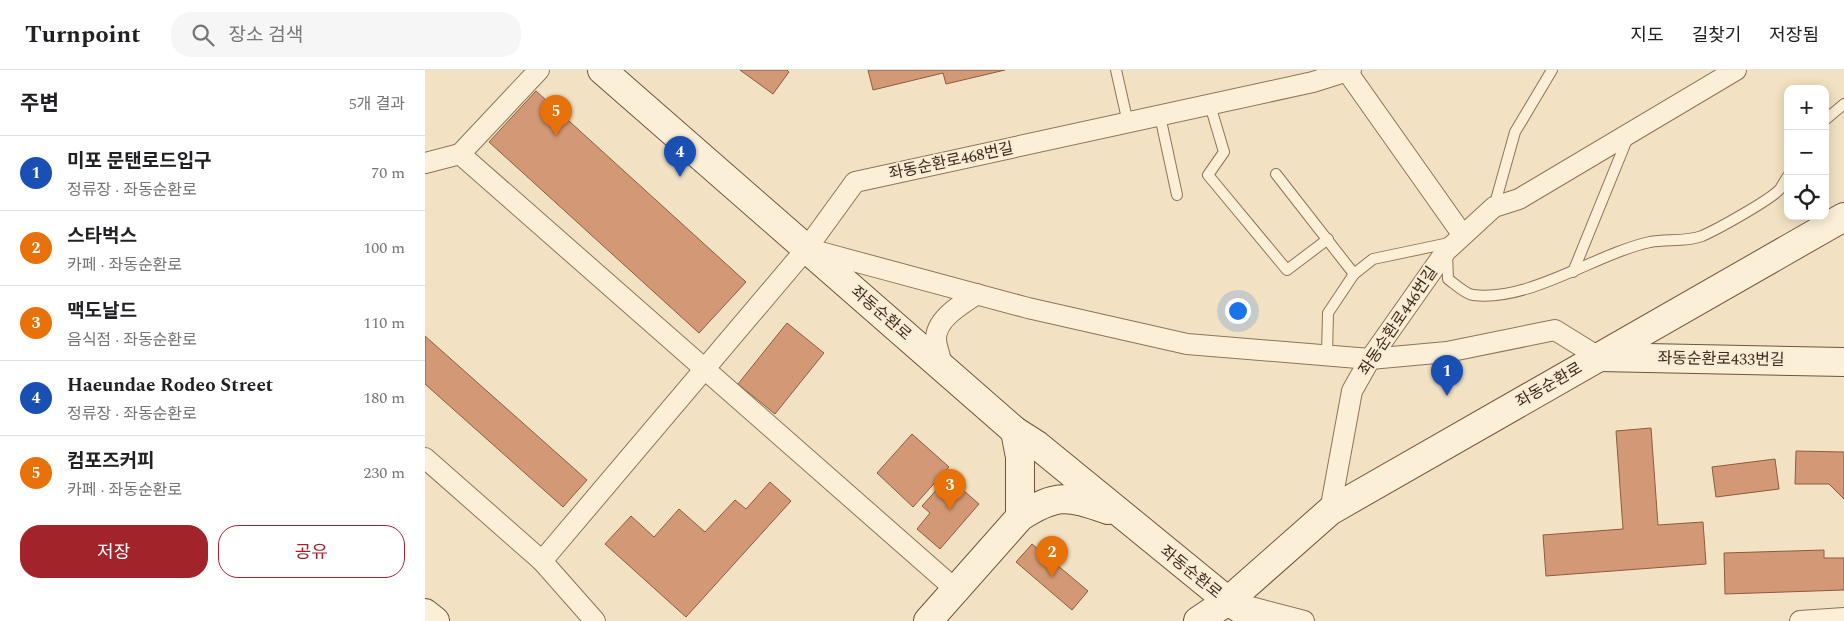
<!DOCTYPE html>
<html lang="ko">
<head>
<meta charset="utf-8">
<style>
  body { margin:0; font-family:Spectral,"Noto Sans KR",serif; background:#f6f6f6; color:#202124 }
  .controls { position:absolute; right:15px; top:15px; display:grid; overflow:hidden; border-radius:10px; box-shadow:0 2px 12px #0003 }
  .controls button { width:45px; height:45px; display:grid; place-items:center; padding:0; border:0; border-bottom:1px solid #e0e0e0; background:#fff; color:#202124; font:25px sans-serif }
  .you { position:absolute; left:812px; top:240px; width:18px; height:18px; margin:-12px; border:4px solid #fff; border-radius:50%; background:#1a73e8; box-shadow:0 0 0 8px #1a73e833 }
  .badge { display:grid; place-items:center; width:32px; height:32px; border-radius:50%; background:#a22329; color:#fff; font-size:16px; font-weight:700 }
  .pin { position:absolute; translate:-50% -41px; filter:drop-shadow(0 1px 2px #0008) }
  .pin::after { content:''; position:absolute; top:26px; width:18px; height:15px; background:inherit; clip-path:polygon(0 0,100% 0,50% 100%) }
  .list { margin:0; padding:0; list-style:none }
  h2 { display:flex; justify-content:space-between; align-items:center; height:65px; margin:0; padding:0 20px; font-size:21px }
  h2 small { font-size:16px; font-weight:400; color:#757577 }
  .list li { display:grid; grid-template-columns:32px 1fr auto; gap:15px; align-items:center; box-sizing:border-box; height:75px; padding:0 20px; border-top:1px solid #e0e0e0 }
  .list b { display:block; font-size:19px; white-space:nowrap }
  .list p { margin:0; font-size:16px; white-space:nowrap; color:#757577 }
  .list em { font-size:16px; font-style:normal; color:#757577 }
  .actions { display:flex; gap:10px; padding:15px 20px }
  .actions a { flex:1; padding:11px 0; border:1px solid #a22329; border-radius:20px; text-align:center; font-size:18px; color:#a22329 }
  .actions .main { background:#a22329; color:#fff }
  .icon { flex:none; width:28px; height:28px; fill:none; stroke:currentColor; stroke-width:2; stroke-linecap:round; stroke-linejoin:round }
  .map { position:relative; flex:none; width:1419px; height:551px; overflow:hidden }
  header { display:flex; align-items:center; gap:30px; box-sizing:border-box; height:70px; padding:0 25px; background:#fff; border-bottom:1px solid #e0e0e0 }
  header strong { font-size:24px }
  nav { display:flex; gap:28px; margin-inline-start:auto; font-size:18px }
  .search { width:350px; height:45px; background:#f6f6f6; display:flex; align-items:center; gap:12px; box-sizing:border-box; padding:0 18px; border-radius:20px; color:#757577; font-size:19px }
  main { display:flex }
  aside { flex:1; background:#fff }
  .map>svg:first-child { display:block }
</style>
</head>
<body>
<header>
<strong>Turnpoint</strong>
<div class="search"><svg class="icon" aria-label="search" viewBox="0 0 24 24"><circle cx="10" cy="10" r="6"/><path d="M15 15l6 6"/></svg>장소 검색</div>
<nav><a>지도</a><a>길찾기</a><a>저장됨</a></nav>
</header>
<main>
<aside>
<h2>주변<small>5개 결과</small></h2>
<ul class="list">
<li><span class="badge" style="background:#1a4fb4">1</span><div><b>미포 문탠로드입구</b><p>정류장 · 좌동순환로</p></div><em>70 m</em></li>
<li><span class="badge" style="background:#e8710a">2</span><div><b>스타벅스</b><p>카페 · 좌동순환로</p></div><em>100 m</em></li>
<li><span class="badge" style="background:#e8710a">3</span><div><b>맥도날드</b><p>음식점 · 좌동순환로</p></div><em>110 m</em></li>
<li><span class="badge" style="background:#1a4fb4">4</span><div><b>Haeundae Rodeo Street</b><p>정류장 · 좌동순환로</p></div><em>180 m</em></li>
<li><span class="badge" style="background:#e8710a">5</span><div><b>컴포즈커피</b><p>카페 · 좌동순환로</p></div><em>230 m</em></li>
</ul>
<div class="actions"><a class="main">저장</a><a>공유</a></div>
</aside>
<div class="map">
<svg width="1419" height="551" viewBox="0 0 1419 551">
  <rect width="100%" height="100%" fill="#f2e2c3"/>
  <!-- building -->
  <g fill="#d39976" stroke="#8f5a3c">
    <polygon points="315,0 362,0 364,2 348,24"/>
    <polygon points="443,0 580,0 521,14 518,3 448,20"/>
    <polygon points="111,21 321,212 274,263 64,72"/>
    <polygon points="362,253 399,283 350,344 313,314"/>
    <polygon points="0,266 162,410 138,437 0,314"/>
    <polygon points="1226,358 1233,455 1278,452 1281,494 1121,506 1118,465 1198,459 1191,361"/>
    <polygon points="487,364 524,397 488,437 452,403"/>
    <polygon points="1371,381 1419,382 1419,429 1404,414 1370,414"/>
    <polygon points="1350,389 1354,419 1291,427 1287,397"/>
    <polygon points="523,407 554,434 515,479 492,459 505,443 497,436"/>
    <polygon points="345,412 366,431 261,547 180,474 206,446 229,467 254,439 280,462 310,430 321,439"/>
    <polygon points="607,474 663,521 647,540 591,492"/>
    <polygon points="1399,480 1399,488 1419,488 1419,520 1300,524 1299,483"/>
  </g>
  <g fill="none" stroke-linecap="round" stroke-linejoin="round">
    <defs>
      <g id="lane">
        <polyline points="691,0 703,53"/>
        <polyline points="785,35 799,82 783,105 862,200 903,169"/>
        <polyline points="735,46 752,125"/>
        <polyline points="1400,50 1419,34"/>
        <polyline points="851,104 929,204 948,189 1024,173"/>
        <polyline points="1069,137 1090,62 1127,0"/>
        <path d="M1022,183L1023,209C1030,214 1040,224 1048,225C1105,232 1170,184 1225,172C1241,169 1262,172 1277,166C1293,159 1345,130 1355,119C1358,115 1360,110 1363,106"/>
        <polyline points="1148,202 1203,67"/>
        <polyline points="902,284 903,243 929,204"/>
      </g>
      <g id="street">
        <polyline points="921,0 1037,164"/>
        <polyline points="35,84 530,519"/>
        <polyline points="0,93 35,84 114,0"/>
        <polyline points="384,179 603,238 762,274 945,289 1022,282 1130,260 1172,286"/>
        <path d="M518,298C516,289 512,279 511,270C510,249 537,234 552,224"/>
        <polyline points="0,388 117,491 170,551"/>
        <polyline points="905,441 927,321 945,289 1021,181 1069,137 1094,129 1311,0"/>
        <polyline points="117,491 382,178 430,112 888,12 926,0"/>
        <polyline points="818,535 879,551"/>
        <polyline points="1375,551 1419,548"/>
      </g>
      <g id="secondary">
        <polyline points="177,0 590,361 612,375 803,531 834,551"/>
        <polyline points="1174,287 1419,292"/>
        <polyline points="590,361 595,387 595,447"/>
        <polyline points="0,543 10,551"/>
        <path d="M503,551L595,447C632,423 642,426 683,440"/>
        <polyline points="773,551 803,531 905,441 1419,147"/>
      </g>
    </defs>
    <!-- lane casing -->
    <use href="#lane" stroke="#8e7358" stroke-width="12"/>
    <!-- street casing -->
    <use href="#street" stroke="#8e7358" stroke-width="22"/>
    <!-- secondary casing -->
    <use href="#secondary" stroke="#70533b" stroke-width="30"/>
    <!-- lane -->
    <use href="#lane" stroke="#fbefd8" stroke-width="10"/>
    <!-- street -->
    <use href="#street" stroke="#fbefd8" stroke-width="20"/>
    <!-- secondary -->
    <use href="#secondary" stroke="#fbefd8" stroke-width="28"/>
  </g>
  <g text-anchor="middle" dominant-baseline="central" stroke-width="4" stroke-linejoin="round" paint-order="stroke">
    <!-- street labels -->
    <g font-size="16" fill="#3d2b1d" stroke="#f8ecd4">
      <text transform="translate(526 91) rotate(-12)">좌동순환로468번길</text>
      <text transform="translate(456 243) rotate(41)">좌동순환로</text>
      <text transform="translate(973 251) rotate(-56)">좌동순환로446번길</text>
      <text transform="translate(1296 289) rotate(1)">좌동순환로433번길</text>
      <text transform="translate(1124 315) rotate(-30)">좌동순환로</text>
      <text transform="translate(766 502) rotate(39)">좌동순환로</text>
    </g>
  </g>
</svg>
<div class="controls">
<button>+</button>
<button>−</button>
<button><svg class="icon" aria-label="locate" viewBox="0 0 24 24"><circle cx="12" cy="12" r="6"/><path d="M12 2v4M12 18v4M2 12h4M18 12h4"/></svg></button>
</div>
<div class="you"></div>
<div class="pin badge" style="left:1022px;top:326px;background:#1a4fb4">1</div>
<div class="pin badge" style="left:627px;top:507px;background:#e8710a">2</div>
<div class="pin badge" style="left:525px;top:440px;background:#e8710a">3</div>
<div class="pin badge" style="left:255px;top:107px;background:#1a4fb4">4</div>
<div class="pin badge" style="left:131px;top:66px;background:#e8710a">5</div>
</div>
</main>
</body>
</html>
